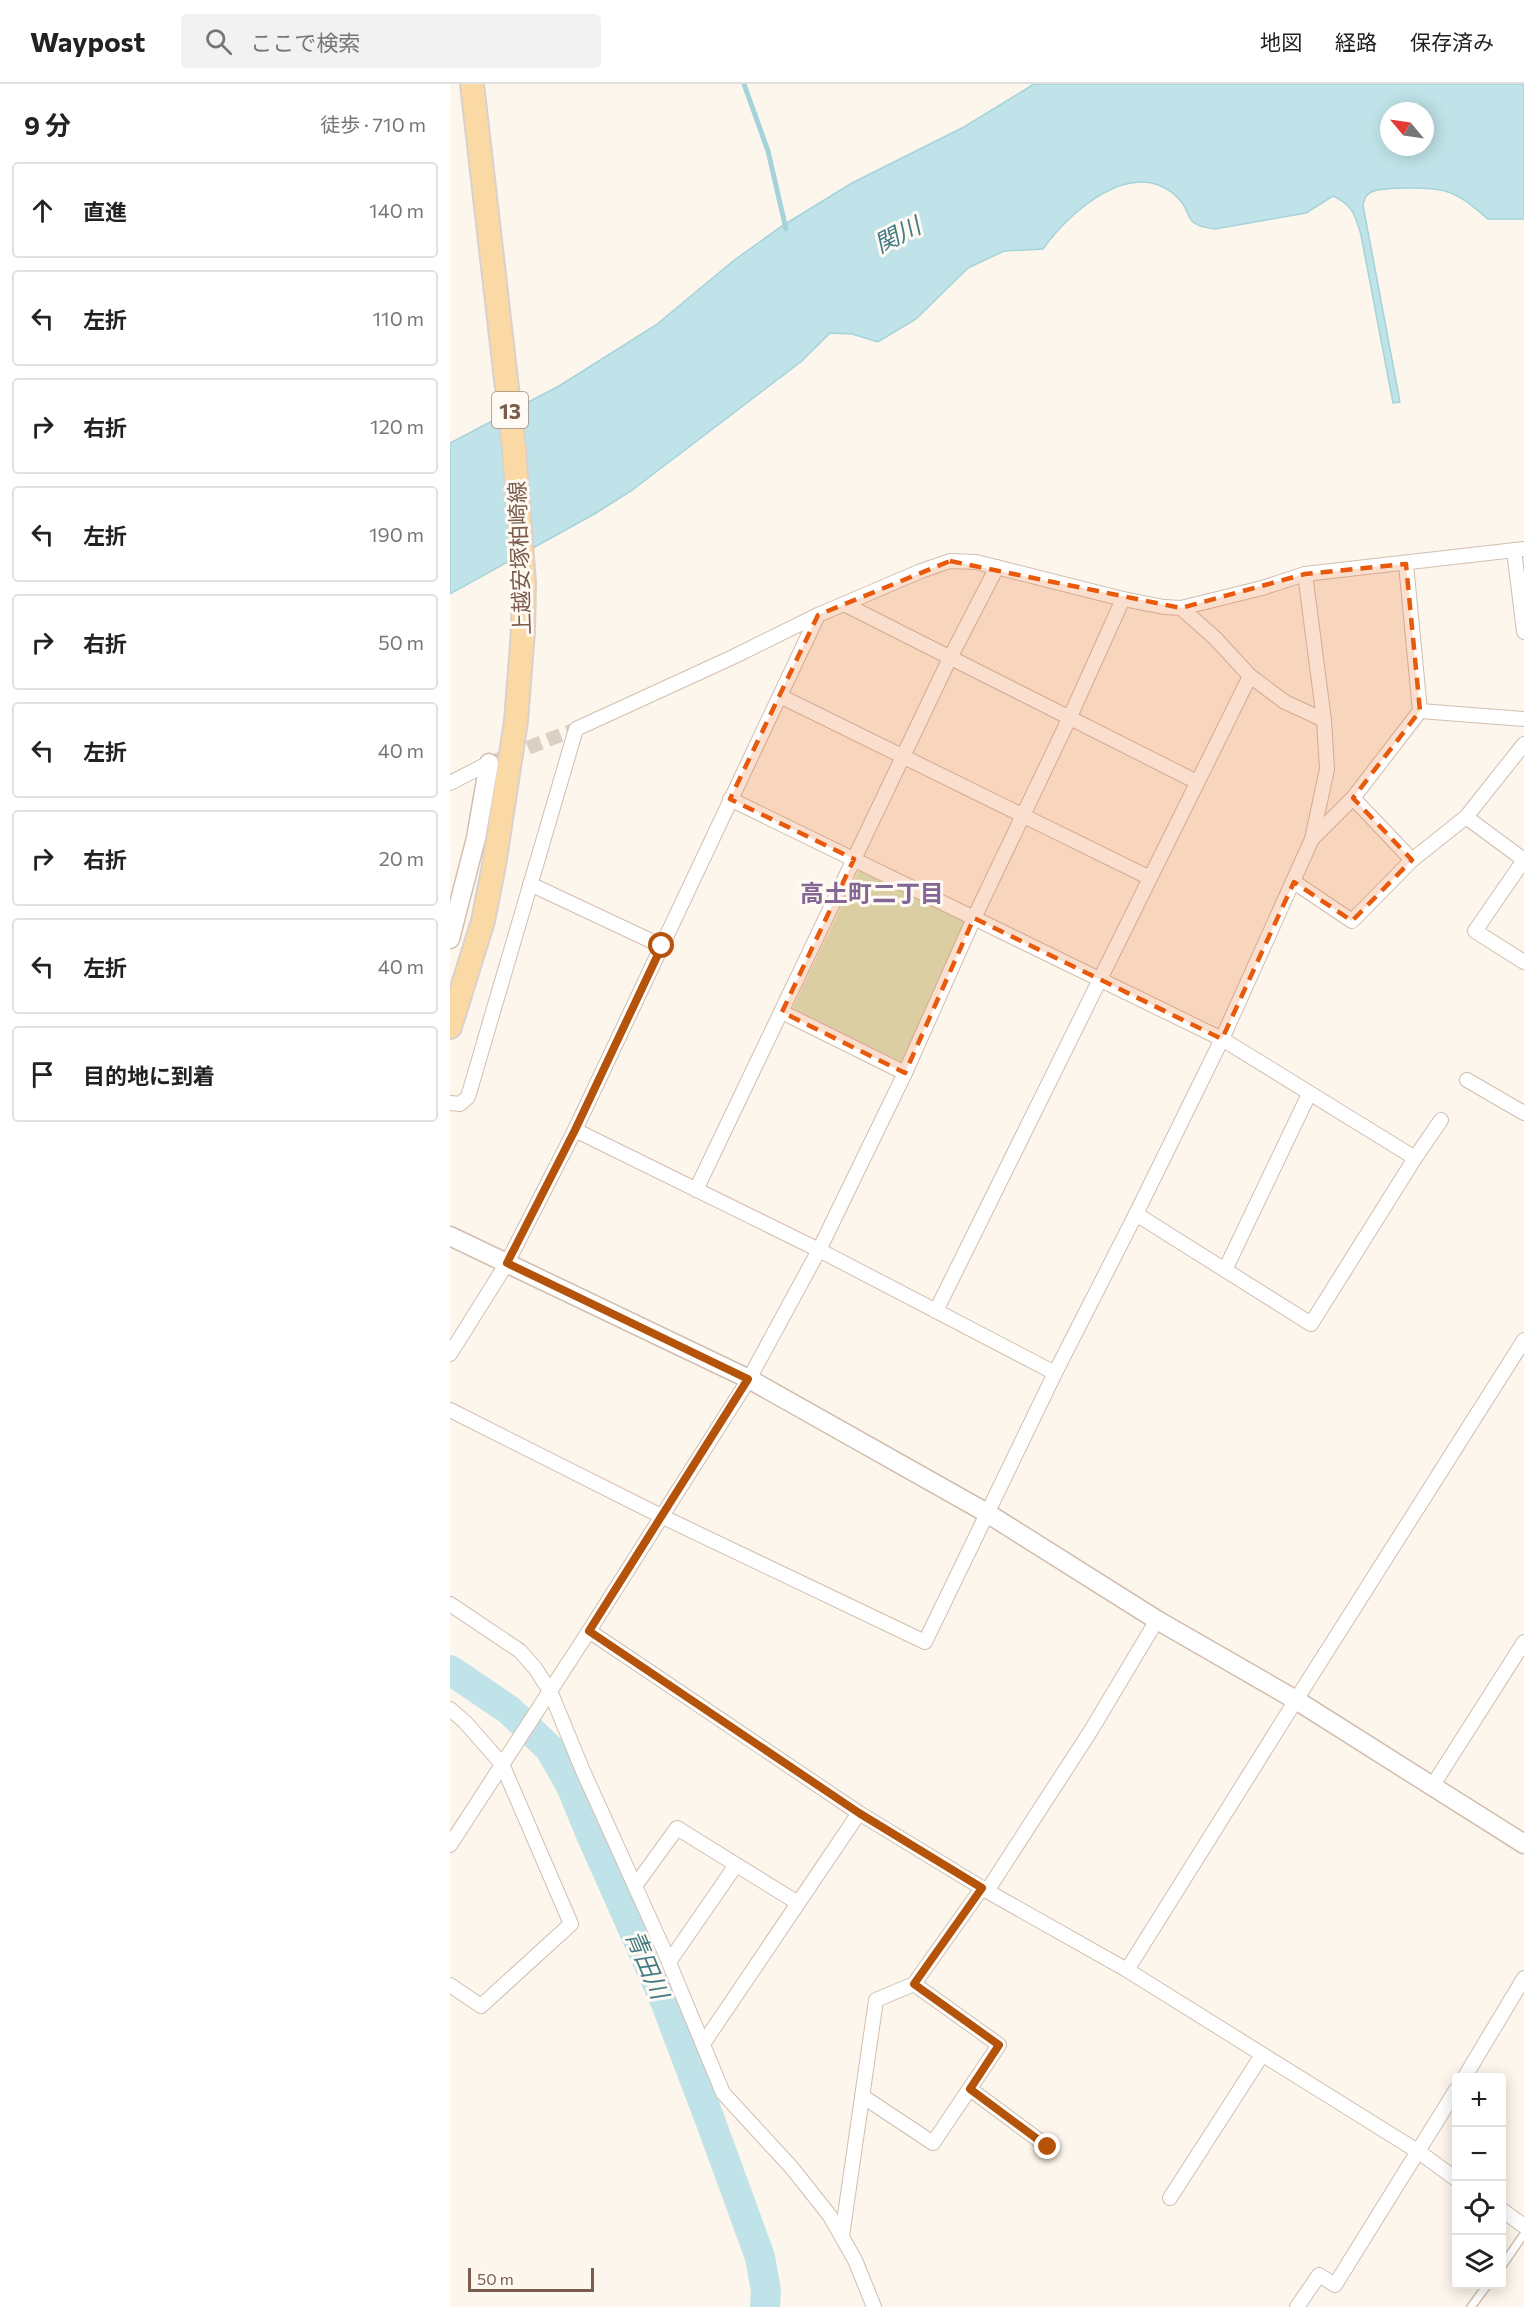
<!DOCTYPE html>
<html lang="ja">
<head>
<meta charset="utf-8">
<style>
  body { margin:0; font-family:Commissioner,"Noto Sans JP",sans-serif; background:#f2f2f2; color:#222 }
  .controls { position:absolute; right:18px; bottom:18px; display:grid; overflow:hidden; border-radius:6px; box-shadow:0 3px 15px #0003 }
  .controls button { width:54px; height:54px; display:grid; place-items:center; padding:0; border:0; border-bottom:2px solid #e0e0e0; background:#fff; color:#222; font:30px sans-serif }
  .compass { position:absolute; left:930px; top:18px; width:54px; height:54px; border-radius:50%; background:#fff; box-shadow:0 3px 15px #0003; rotate:299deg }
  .scale { position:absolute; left:18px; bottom:15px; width:126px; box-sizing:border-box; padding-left:6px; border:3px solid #7a5c4d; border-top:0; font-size:16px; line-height:21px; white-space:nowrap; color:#7a5c4d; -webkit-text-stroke:4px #fffaf3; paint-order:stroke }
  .stop { position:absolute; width:18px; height:18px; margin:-14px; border:4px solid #b45309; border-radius:50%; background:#fff }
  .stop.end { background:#b45309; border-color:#fff; box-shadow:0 2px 6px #0008 }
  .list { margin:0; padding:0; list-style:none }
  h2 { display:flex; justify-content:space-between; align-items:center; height:78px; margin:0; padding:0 24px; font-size:26px }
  h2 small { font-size:20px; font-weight:400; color:#767676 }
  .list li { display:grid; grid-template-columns:39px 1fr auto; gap:18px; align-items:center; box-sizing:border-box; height:96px; margin:0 12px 12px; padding:0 12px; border:2px solid #e0e0e0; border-radius:6px }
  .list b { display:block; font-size:22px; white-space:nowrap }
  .list em { font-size:20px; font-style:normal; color:#767676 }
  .icon { flex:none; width:33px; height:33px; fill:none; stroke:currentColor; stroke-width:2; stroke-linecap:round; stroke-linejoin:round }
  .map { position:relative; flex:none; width:1074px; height:2223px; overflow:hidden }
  header { display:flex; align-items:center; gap:36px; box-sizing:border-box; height:84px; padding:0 30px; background:#fff; border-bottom:2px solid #e0e0e0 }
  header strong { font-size:28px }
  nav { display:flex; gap:33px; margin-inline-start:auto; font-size:21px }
  .search { width:420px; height:54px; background:#f2f2f2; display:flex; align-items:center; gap:15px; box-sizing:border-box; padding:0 21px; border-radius:6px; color:#767676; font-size:22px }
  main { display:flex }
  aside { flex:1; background:#fff }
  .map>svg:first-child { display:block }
</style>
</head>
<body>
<header>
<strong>Waypost</strong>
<div class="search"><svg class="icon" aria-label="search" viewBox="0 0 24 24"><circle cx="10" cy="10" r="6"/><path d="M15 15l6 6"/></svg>ここで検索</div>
<nav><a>地図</a><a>経路</a><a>保存済み</a></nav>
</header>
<main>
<aside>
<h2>9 分<small>徒歩 · 710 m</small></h2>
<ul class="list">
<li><svg class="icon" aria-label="ahead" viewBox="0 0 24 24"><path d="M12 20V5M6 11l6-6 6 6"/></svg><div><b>直進</b></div><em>140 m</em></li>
<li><svg class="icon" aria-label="left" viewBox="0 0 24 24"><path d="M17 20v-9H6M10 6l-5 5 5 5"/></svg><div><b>左折</b></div><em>110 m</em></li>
<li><svg class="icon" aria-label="right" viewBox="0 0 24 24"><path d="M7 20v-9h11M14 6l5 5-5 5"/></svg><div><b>右折</b></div><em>120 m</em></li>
<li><svg class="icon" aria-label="left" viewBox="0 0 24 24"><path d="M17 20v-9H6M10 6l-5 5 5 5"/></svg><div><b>左折</b></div><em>190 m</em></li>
<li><svg class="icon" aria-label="right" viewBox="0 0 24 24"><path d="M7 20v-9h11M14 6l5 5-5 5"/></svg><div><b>右折</b></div><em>50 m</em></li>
<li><svg class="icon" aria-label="left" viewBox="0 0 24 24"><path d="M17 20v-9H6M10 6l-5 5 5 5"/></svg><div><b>左折</b></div><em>40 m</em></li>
<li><svg class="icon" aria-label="right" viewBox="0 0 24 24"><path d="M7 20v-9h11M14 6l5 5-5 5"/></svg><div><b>右折</b></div><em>20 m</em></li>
<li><svg class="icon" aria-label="left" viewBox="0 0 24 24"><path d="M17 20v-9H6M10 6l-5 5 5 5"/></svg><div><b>左折</b></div><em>40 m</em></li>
<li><svg class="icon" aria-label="arrive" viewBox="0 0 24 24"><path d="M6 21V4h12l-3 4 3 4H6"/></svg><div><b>目的地に到着</b></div></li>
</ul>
</aside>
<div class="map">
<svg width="1074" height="2223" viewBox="0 0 1074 2223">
  <rect width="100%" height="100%" fill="#fdf6ec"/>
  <!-- green -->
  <polygon fill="#d8ecc9" points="409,786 520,839 451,978 342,925"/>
  <!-- water -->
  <path fill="#bfe3e8" stroke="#a5d3da" stroke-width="1.5" fill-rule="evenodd" d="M584,0H1074V135H1038C1026,125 1011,111 995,107C982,103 936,103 924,107C916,109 915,114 913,121L950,318L943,319L911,151C905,131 903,121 883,112L856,129L765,145C730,141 745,129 726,112C682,72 619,128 593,165L554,167L518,184L466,235L428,258L402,250L380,249L352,277L181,407L146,429L0,510V359L109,302L206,241L283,177L332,142L402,99L514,43ZM939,27H975V63H939Z"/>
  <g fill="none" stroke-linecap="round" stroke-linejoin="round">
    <!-- stream -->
    <polyline stroke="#a5d3da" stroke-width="5" points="294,0 318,67 336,145"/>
    <!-- river -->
    <polyline stroke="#bfe3e8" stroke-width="30" points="0,1586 59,1626 100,1665 121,1702 142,1753 215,1917 260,2036 310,2173 316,2207 315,2223"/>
    <!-- minor-tunnel -->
    <polyline stroke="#dcd0c4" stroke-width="14" stroke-dasharray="14 7" stroke-linecap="butt" points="39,679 126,645"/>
    <defs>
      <g id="service">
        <polyline points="1052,2182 1074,2150"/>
        <polyline points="1021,2223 1038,2200"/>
      </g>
      <g id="minor">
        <polyline points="1064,466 1074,548"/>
        <polyline points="855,490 874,636"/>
        <polyline points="396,521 747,698"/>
        <polyline points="330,612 700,794"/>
        <polyline points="970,627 1074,635"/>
        <polyline points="0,699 39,679"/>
        <polyline points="903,714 962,776"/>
        <polyline points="280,715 772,955 965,1074 861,1240 686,1130"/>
        <polyline points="1016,733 1074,660"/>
        <polyline points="862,755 903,714 970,627 956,480"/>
        <polyline points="1074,776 1025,847 1074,878"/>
        <polyline points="844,798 902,837 962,776 1016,733 1074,776"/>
        <polyline points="80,800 212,862"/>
        <polyline points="332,928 455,989"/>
        <polyline points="1017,996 1074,1029"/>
        <polyline points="0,1019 10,1020 18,1013 126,645 283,573 368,531 471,487 500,477 526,478 673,515 714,523 731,524 812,504 855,490 1074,465"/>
        <polyline points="125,1046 369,1166 605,1289"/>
        <polyline points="965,1074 991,1036"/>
        <polyline points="246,1106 500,574 547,483"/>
        <polyline points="775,1186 859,1010"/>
        <polyline points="486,1227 800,592"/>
        <polyline points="0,1270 57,1179 125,1046 368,531"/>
        <polyline points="0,1326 211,1432 475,1558 605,1289 686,1130 772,955 862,755 877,685 874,636 835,618 800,592 765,554 731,524"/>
        <polyline points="0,1520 70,1567 85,1584 100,1607 133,1687 213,1864 273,2009 342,2084 380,2132 405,2176 424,2223"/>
        <polyline points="139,1547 409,1729 537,1807 677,1886 969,2068 1006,2095"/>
        <polyline points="0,1625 15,1638 52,1680 121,1840 31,1922 0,1901"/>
        <polyline points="983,1701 1074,1558"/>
        <polyline points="0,1761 139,1547 299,1295 369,1166 455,989 524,834 619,635 673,515"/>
        <polyline points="185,1802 227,1744 348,1819"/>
        <polyline points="537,1807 640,1648 707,1536"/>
        <polyline points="219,1878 286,1781"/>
        <polyline points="677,1886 846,1616 1074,1256"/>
        <polyline points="253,1960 409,1729"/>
        <polyline points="1014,1994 1074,1894"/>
        <polyline points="520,2005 598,2063"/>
        <polyline points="412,2012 483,2059 549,1961 464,1900"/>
        <polyline points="720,2114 812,1971"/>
        <polyline points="1052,2126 1074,2142"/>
        <polyline points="392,2152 426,1916 464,1900 532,1804"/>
        <polyline points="847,2223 869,2191 885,2201 1006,2006"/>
      </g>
      <g id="tertiary">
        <polyline points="0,855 26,754 39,679"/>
        <polyline points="0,1152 299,1295 537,1429 707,1536 846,1616 1074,1760"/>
      </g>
      <polyline id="primary" points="0,943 33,837 44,781 66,637 73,547 74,499 64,365 22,0"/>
    </defs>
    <!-- service casing -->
    <use href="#service" stroke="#d1beb0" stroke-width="10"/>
    <!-- minor casing -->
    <use href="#minor" stroke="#d1beb0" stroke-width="16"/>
    <!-- tertiary casing -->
    <use href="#tertiary" stroke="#d1beb0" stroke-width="21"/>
    <!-- primary casing -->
    <use href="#primary" stroke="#dad1cd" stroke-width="26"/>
    <!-- service -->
    <use href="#service" stroke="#fff" stroke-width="7"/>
    <!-- minor -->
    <use href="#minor" stroke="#fff" stroke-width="14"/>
    <!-- tertiary -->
    <use href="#tertiary" stroke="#fff" stroke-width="18"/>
    <!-- primary -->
    <use href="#primary" stroke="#fbd9a5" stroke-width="22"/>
  </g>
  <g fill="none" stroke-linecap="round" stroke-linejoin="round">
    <!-- route -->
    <polyline stroke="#b45309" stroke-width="8" points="212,862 125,1046 57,1179 298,1295 139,1547 409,1729 532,1804 464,1900 549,1961 520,2005 598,2063"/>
  </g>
  <!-- marked area -->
  <path fill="#e8590c" fill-opacity="0.2" stroke="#e8590c" stroke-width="4.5" stroke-dasharray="12 8" stroke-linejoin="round" d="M500,477L731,524L855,490L956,480L970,627L903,714L962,776L902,837L844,798L772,955L524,834L455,989L332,928L404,775L280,715L368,531Z"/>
  <g text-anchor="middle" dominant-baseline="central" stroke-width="6" stroke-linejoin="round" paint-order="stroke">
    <!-- shield labels -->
    <rect fill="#fffaf3" stroke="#a28b7f" stroke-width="1.5" x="42" y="308" width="36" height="36" rx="4.5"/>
    <g font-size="21" font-weight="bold" fill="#7a5c4d">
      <text x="60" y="326">13</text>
    </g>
    <!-- street labels -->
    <g font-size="22" fill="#7a5c4d" stroke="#fffaf3">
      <text transform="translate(69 474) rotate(-92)">上越安塚柏崎線</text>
    </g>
    <!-- water labels -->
    <g font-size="24" font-style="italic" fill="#437c86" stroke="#fffaf3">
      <text transform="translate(447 150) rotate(-27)">関川</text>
      <text transform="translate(198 1880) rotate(67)">青田川</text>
    </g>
    <!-- neighbourhood labels -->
    <g font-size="24" font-weight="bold" fill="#846695" stroke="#fffaf3">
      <text x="422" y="808">高土町二丁目</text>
    </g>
  </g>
</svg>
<div class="controls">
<button>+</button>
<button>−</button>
<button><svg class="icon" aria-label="locate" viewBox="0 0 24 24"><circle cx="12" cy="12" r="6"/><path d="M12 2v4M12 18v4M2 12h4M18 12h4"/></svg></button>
<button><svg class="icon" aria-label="layers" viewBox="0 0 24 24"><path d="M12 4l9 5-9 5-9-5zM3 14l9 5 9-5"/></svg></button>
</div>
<svg class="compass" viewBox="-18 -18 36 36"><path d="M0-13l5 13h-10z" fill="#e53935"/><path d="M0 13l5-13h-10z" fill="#767676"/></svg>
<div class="scale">50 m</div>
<div class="stop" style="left:212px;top:862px"></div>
<div class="stop end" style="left:598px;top:2063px"></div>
</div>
</main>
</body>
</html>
